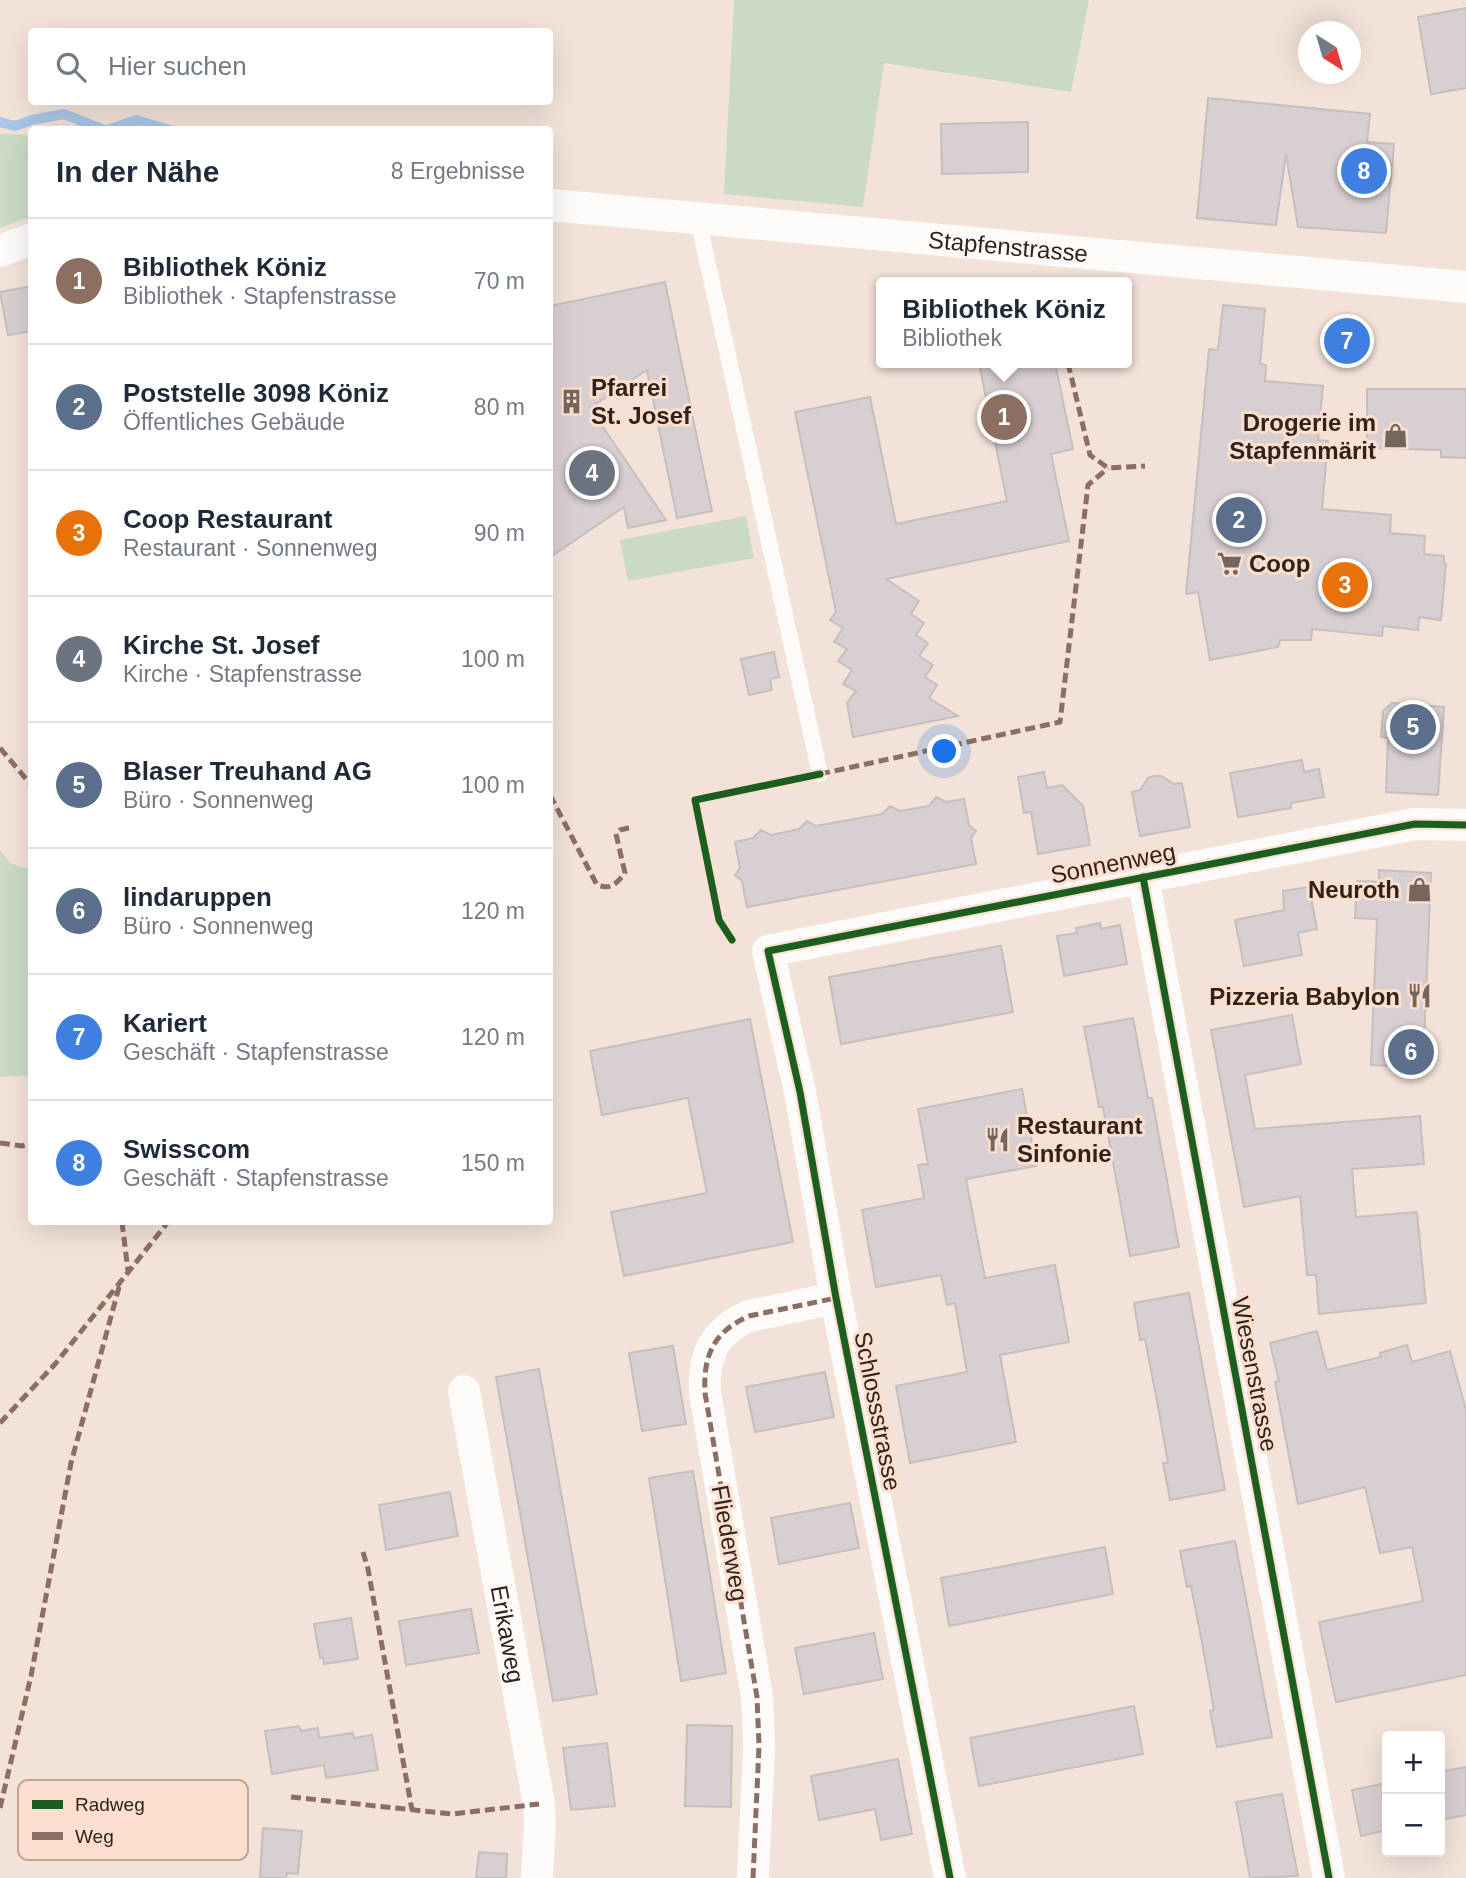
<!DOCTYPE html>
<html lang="de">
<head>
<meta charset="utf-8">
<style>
  body { margin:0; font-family:Helvetica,sans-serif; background:#f6f6f7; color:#1f2937 }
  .controls { position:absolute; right:21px; bottom:21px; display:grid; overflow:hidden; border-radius:7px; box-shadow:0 7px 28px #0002 }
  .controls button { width:63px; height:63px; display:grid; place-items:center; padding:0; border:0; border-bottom:2px solid #e0e1e3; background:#fff; color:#1f2937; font:35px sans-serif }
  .compass { position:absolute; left:1298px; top:21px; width:63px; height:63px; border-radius:50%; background:#fff; box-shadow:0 7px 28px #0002; rotate:143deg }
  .you { position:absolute; left:945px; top:752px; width:24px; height:24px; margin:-18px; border:5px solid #fff; border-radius:50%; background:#1a73e8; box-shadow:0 0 0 10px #1a73e833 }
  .badge { display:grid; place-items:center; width:46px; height:46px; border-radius:50%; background:#7c3aed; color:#fff; font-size:23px; font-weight:700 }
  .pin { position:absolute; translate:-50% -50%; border:4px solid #fff; box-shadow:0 2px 7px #0006 }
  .popup { position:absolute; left:876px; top:277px; width:256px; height:91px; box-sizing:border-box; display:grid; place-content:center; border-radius:7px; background:#fff; filter:drop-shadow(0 2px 5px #0005); font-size:23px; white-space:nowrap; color:#747a83 }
  .popup b { font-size:26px; color:#1f2937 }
  .popup::after { content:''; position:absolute; left:50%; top:100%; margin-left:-14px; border:14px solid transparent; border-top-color:#fff }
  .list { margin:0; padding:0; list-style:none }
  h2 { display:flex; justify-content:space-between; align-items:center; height:91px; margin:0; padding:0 28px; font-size:30px }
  h2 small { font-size:23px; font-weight:400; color:#747a83 }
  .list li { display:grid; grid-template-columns:46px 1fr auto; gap:21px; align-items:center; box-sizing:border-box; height:126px; padding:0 28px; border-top:2px solid #e0e1e3 }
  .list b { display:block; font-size:26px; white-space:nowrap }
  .list p { margin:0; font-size:23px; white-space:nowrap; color:#747a83 }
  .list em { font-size:23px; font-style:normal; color:#747a83 }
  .icon { flex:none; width:38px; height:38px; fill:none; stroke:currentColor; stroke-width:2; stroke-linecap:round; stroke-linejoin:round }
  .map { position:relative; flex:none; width:1466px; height:1878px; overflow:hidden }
  .search { position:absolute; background:#fff; box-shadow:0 7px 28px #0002; left:28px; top:28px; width:525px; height:77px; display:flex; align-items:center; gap:18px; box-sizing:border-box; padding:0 24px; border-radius:7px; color:#747a83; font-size:26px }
  .panel { position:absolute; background:#fff; box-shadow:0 7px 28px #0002; left:28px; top:126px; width:525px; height:1099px; border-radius:7px }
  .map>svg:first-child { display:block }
</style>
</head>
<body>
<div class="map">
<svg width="1466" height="1878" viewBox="0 0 1466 1878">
  <rect width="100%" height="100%" fill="#f2e2d8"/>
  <!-- green -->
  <g fill="#cadac6">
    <polygon points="734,0 1089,0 1071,92 884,63 863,207 724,194"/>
    <polygon points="0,134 31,135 32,216 0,228"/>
    <polygon points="746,516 754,558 628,581 620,540"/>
    <polygon points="0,850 10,863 32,871 31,1072 27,1075 0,1077"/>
  </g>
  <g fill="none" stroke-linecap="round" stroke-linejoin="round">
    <!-- stream -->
    <g stroke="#a9c6e7" stroke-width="10">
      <polyline points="0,122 15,126 32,120 64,114 104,130"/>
      <polyline points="108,130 136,120 170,130"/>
    </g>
  </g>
  <!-- building -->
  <g fill="#d8cfd2" stroke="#c7bec0" stroke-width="2">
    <polygon points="1466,8 1466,88 1431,94 1418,17"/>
    <polygon points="1208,98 1370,114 1367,142 1394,144 1386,233 1298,227 1286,154 1276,225 1197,218"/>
    <polygon points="1028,122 1028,172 942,174 941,124"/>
    <polygon points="665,282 712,511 677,518 647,370 590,408 666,520 628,528 624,507 550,557 550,306"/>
    <polygon points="32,286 32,331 8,335 0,292"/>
    <polygon points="1223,305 1265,309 1260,364 1266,365 1265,381 1323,386 1318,440 1328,441 1322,509 1391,515 1390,533 1425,536 1424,554 1444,556 1444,563 1446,564 1441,620 1419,617 1418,630 1383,626 1382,636 1312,629 1311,640 1280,640 1278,647 1210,660 1198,592 1186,594 1209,349 1218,350"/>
    <polygon points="979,363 1055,363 1073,449 1051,454 1069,541 886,579 919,601 911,614 924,623 916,635 928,643 919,656 933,665 925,677 937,685 929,698 958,716 853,737 847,703 856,691 843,684 852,670 838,661 847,649 834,642 843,628 830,620 836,612 795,412 870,397 896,524 1007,501"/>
    <polygon points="1367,389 1466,389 1466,458 1441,457 1441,450 1367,448"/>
    <polygon points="774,652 779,677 770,679 772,690 749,695 741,659"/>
    <polygon points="1392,703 1444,707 1438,795 1386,792 1388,738 1381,737 1383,711"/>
    <polygon points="1302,760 1304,772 1319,769 1324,797 1291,803 1291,808 1238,817 1230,773"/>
    <polygon points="1044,772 1047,788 1062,785 1083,806 1090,845 1038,854 1031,812 1024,813 1018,777"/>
    <polygon points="1154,776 1161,776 1174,784 1182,783 1190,827 1140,836 1132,792 1140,790 1148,778"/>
    <polygon points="936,797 946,802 964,799 969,825 976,831 971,838 976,864 747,907 742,881 735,875 740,868 735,842 753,838 761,830 771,835 799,829 807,821 816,826 882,814 890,806 900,811 929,806"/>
    <polygon points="1379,870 1431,873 1423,1067 1371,1065 1377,919 1355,918 1357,881 1379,882"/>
    <polygon points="1309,887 1317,929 1298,933 1302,955 1244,966 1235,920 1284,910 1283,891"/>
    <polygon points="1100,923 1101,929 1120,925 1127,964 1064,976 1057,936 1077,933 1076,928"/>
    <polygon points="1001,946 1013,1012 841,1044 829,977"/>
    <polygon points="1292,1015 1301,1064 1245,1075 1255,1129 1420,1116 1424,1164 1352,1169 1356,1217 1417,1212 1426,1303 1319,1314 1316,1275 1307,1275 1300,1196 1244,1207 1211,1030"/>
    <polygon points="1133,1018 1148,1098 1152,1098 1179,1247 1130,1256 1103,1107 1099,1107 1084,1027"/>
    <polygon points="750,1019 793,1242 624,1276 611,1212 707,1193 688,1098 602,1115 590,1051"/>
    <polygon points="1022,1089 1036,1166 966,1179 985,1278 1055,1265 1069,1342 1000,1355 1016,1442 910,1463 896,1386 967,1372 955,1303 947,1305 941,1275 876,1287 862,1210 924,1198 918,1165 928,1164 918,1109"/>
    <polygon points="1189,1293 1225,1490 1170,1500 1163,1463 1168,1463 1157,1401 1145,1339 1140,1340 1134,1303"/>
    <polygon points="1317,1331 1327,1370 1381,1357 1380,1353 1407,1345 1412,1362 1450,1351 1466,1410 1466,1675 1336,1702 1319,1622 1423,1601 1412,1547 1380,1553 1365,1487 1298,1504 1275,1382 1279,1381 1270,1343"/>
    <polygon points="673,1346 686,1424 642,1431 629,1353"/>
    <polygon points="539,1369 597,1694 553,1701 496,1377"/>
    <polygon points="825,1372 834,1417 755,1432 746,1387"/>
    <polygon points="693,1471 726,1673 681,1681 649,1478"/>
    <polygon points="450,1492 458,1536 386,1550 379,1505"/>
    <polygon points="850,1503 859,1548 779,1564 771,1518"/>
    <polygon points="1235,1541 1272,1737 1217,1747 1210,1711 1214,1710 1203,1648 1191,1586 1187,1587 1180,1551"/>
    <polygon points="1105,1547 1113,1594 949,1626 941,1578"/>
    <polygon points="471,1609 479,1653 406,1665 399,1621"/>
    <polygon points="351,1618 358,1659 324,1664 323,1657 320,1658 314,1624"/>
    <polygon points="874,1633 883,1679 804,1694 795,1648"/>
    <polygon points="1134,1706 1143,1754 979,1786 970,1738"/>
    <polygon points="687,1725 732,1726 731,1807 685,1806"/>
    <polygon points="299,1726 301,1731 318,1728 319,1738 353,1733 354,1738 372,1735 378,1770 326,1778 324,1765 272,1774 265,1731"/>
    <polygon points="607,1743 615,1806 571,1810 563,1748"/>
    <polygon points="898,1759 912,1834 881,1840 875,1809 819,1820 811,1776"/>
    <polygon points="1466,1767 1466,1815 1440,1820 1440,1772"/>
    <polygon points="1387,1783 1387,1830 1361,1836 1352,1790"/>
    <polygon points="1282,1794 1298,1876 1250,1878 1236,1802"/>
    <polygon points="263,1828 302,1831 298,1874 287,1873 286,1878 260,1878"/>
    <polygon points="479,1852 507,1854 506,1878 476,1878"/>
  </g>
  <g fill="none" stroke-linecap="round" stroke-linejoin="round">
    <!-- lane -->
    <polyline stroke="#fdfbf9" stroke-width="16" points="698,219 820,774"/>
    <!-- street -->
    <g stroke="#fdfbf9" stroke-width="32">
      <path id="s1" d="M550,205L1466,287"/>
      <polyline points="0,251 32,239"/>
      <polyline points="1143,877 1329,1878"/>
      <path id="s2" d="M464,1391L539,1804L540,1824L537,1878"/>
      <path d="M753,1878L759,1746L757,1697L705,1393C703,1356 713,1332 749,1316L836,1298"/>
      <polyline points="950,1878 836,1298 800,1092 768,951 1415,824 1466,825"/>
    </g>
    <!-- quiet -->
    <g stroke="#8d6e63" stroke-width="5" stroke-dasharray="10 5" stroke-linecap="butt">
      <polyline points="1068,363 1090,455 1108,468 1145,466"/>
      <polyline points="0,748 32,786"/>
      <polyline points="820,774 1060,722 1088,485 1108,468"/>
      <path d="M550,795L597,885C611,890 616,884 625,873L616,834L620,830L632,827"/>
      <polyline points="0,1143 22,1146 32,1143"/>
      <polyline points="122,1222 128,1271"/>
      <polyline points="0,1423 56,1363 168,1222"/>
      <polyline points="363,1552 368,1569 412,1810"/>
      <polyline points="291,1797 452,1814 539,1804"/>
      <polyline points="0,1808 31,1676 71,1463 121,1280"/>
      <path d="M753,1878L759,1746L757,1697L705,1393C703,1356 713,1332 749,1316L836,1298"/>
    </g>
    <defs>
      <g id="cycleway">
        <polyline points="1143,877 1329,1878"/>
        <polyline points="732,940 719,920 695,800 820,774"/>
        <polyline points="950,1878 836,1298 800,1092 768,951 1415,824 1466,825"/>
      </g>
    </defs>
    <!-- cycleway casing -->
    <use href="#cycleway" stroke="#fcdfce" stroke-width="11"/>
    <!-- cycleway -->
    <use href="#cycleway" stroke="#1b5e20" stroke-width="7"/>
  </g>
  <!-- icons -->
  <defs>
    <symbol id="building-bare" viewBox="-9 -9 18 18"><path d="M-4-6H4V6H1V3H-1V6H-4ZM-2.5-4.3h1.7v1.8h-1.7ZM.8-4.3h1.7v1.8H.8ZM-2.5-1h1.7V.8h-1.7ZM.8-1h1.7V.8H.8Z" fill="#74665d" stroke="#fcdfce" stroke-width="2.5" paint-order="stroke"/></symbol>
    <symbol id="shop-bare" viewBox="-9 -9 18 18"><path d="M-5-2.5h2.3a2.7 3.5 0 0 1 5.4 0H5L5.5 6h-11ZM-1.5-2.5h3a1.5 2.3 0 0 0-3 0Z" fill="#74665d" stroke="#fcdfce" stroke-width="2.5" paint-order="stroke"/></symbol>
    <symbol id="supermarket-bare" viewBox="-9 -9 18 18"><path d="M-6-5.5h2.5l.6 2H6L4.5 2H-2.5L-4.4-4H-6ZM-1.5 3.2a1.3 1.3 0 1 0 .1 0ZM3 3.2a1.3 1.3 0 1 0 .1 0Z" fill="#74665d" stroke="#fcdfce" stroke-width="2.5" paint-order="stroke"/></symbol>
    <symbol id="restaurant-bare" viewBox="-9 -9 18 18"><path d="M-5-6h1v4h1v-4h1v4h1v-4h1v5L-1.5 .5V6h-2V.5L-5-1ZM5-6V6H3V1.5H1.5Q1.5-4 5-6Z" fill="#74665d" stroke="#fcdfce" stroke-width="2.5" paint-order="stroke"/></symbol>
  </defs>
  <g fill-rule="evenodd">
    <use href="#building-bare" x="554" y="384" width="35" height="35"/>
    <use href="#shop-bare" x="1378" y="418" width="35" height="35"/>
    <use href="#supermarket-bare" x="1212" y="546" width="35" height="35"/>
    <use href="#shop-bare" x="1402" y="872" width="35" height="35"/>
    <use href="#restaurant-bare" x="1402" y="978" width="35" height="35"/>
    <use href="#restaurant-bare" x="980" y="1122" width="35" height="35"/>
  </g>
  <g text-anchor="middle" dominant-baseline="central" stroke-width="6" stroke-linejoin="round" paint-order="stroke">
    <!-- street labels -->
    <g font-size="24" fill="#30231b" stroke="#fcdfce">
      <text stroke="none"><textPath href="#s1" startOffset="460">Stapfenstrasse</textPath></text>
      <text transform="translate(1113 863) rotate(-11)">Sonnenweg</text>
      <text transform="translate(1255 1374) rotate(79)">Wiesenstrasse</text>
      <text transform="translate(878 1411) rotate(79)">Schlossstrasse</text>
      <text transform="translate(730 1543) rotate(80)">Fliederweg</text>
      <text stroke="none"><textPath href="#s2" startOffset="247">Erikaweg</textPath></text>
    </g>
    <!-- poi labels -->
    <g font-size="24" font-weight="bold" fill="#30231b" stroke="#fcdfce" text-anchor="start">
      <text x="591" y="387">Pfarrei<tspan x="591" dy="28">St. Josef</tspan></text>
      <text x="1376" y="422" text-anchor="end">Drogerie im<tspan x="1376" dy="28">Stapfenmärit</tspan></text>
      <text x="1249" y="563">Coop</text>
      <text x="1400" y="889" text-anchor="end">Neuroth</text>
      <text x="1400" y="996" text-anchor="end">Pizzeria Babylon</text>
      <text x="1017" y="1125">Restaurant<tspan x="1017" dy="28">Sinfonie</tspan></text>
    </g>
  </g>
  <!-- legend -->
  <rect x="18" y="1780" width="230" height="80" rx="10" fill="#fcdfce" stroke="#bfa798" stroke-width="2"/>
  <rect x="32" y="1800" width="31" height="9" fill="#1b5e20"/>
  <rect x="32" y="1832" width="31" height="8" fill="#8d6e63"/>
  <g font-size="19" fill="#30231b">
    <text x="75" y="1811">Radweg</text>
    <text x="75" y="1843">Weg</text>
  </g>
</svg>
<div class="controls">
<button>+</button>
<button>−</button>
</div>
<svg class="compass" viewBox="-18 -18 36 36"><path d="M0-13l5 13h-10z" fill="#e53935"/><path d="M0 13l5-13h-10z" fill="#747a83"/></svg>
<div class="you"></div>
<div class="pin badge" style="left:1004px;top:417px;background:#8d6e63">1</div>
<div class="popup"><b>Bibliothek Köniz</b>Bibliothek</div>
<div class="pin badge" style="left:1239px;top:520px;background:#5c6f8a">2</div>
<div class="pin badge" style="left:1345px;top:585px;background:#e8710a">3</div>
<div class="pin badge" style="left:592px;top:473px;background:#6b7280">4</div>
<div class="pin badge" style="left:1413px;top:727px;background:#5c6f8a">5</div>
<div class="pin badge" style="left:1411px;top:1052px;background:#5c6f8a">6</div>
<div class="pin badge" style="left:1347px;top:341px;background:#3f7fe0">7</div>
<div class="pin badge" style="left:1364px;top:171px;background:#3f7fe0">8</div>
<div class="search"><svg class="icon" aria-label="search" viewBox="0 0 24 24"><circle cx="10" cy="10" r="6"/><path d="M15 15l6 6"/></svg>Hier suchen</div>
<section class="panel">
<h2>In der Nähe<small>8 Ergebnisse</small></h2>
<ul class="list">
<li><span class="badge" style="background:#8d6e63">1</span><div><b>Bibliothek Köniz</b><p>Bibliothek · Stapfenstrasse</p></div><em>70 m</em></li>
<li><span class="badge" style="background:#5c6f8a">2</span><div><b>Poststelle 3098 Köniz</b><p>Öffentliches Gebäude</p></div><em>80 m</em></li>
<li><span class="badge" style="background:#e8710a">3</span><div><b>Coop Restaurant</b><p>Restaurant · Sonnenweg</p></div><em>90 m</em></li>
<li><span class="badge" style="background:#6b7280">4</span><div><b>Kirche St. Josef</b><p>Kirche · Stapfenstrasse</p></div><em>100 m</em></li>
<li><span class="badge" style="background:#5c6f8a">5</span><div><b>Blaser Treuhand AG</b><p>Büro · Sonnenweg</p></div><em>100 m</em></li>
<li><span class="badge" style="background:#5c6f8a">6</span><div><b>lindaruppen</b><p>Büro · Sonnenweg</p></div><em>120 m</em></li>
<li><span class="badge" style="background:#3f7fe0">7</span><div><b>Kariert</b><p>Geschäft · Stapfenstrasse</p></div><em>120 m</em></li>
<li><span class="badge" style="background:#3f7fe0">8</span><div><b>Swisscom</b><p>Geschäft · Stapfenstrasse</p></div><em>150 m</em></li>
</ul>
</section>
</div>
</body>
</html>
